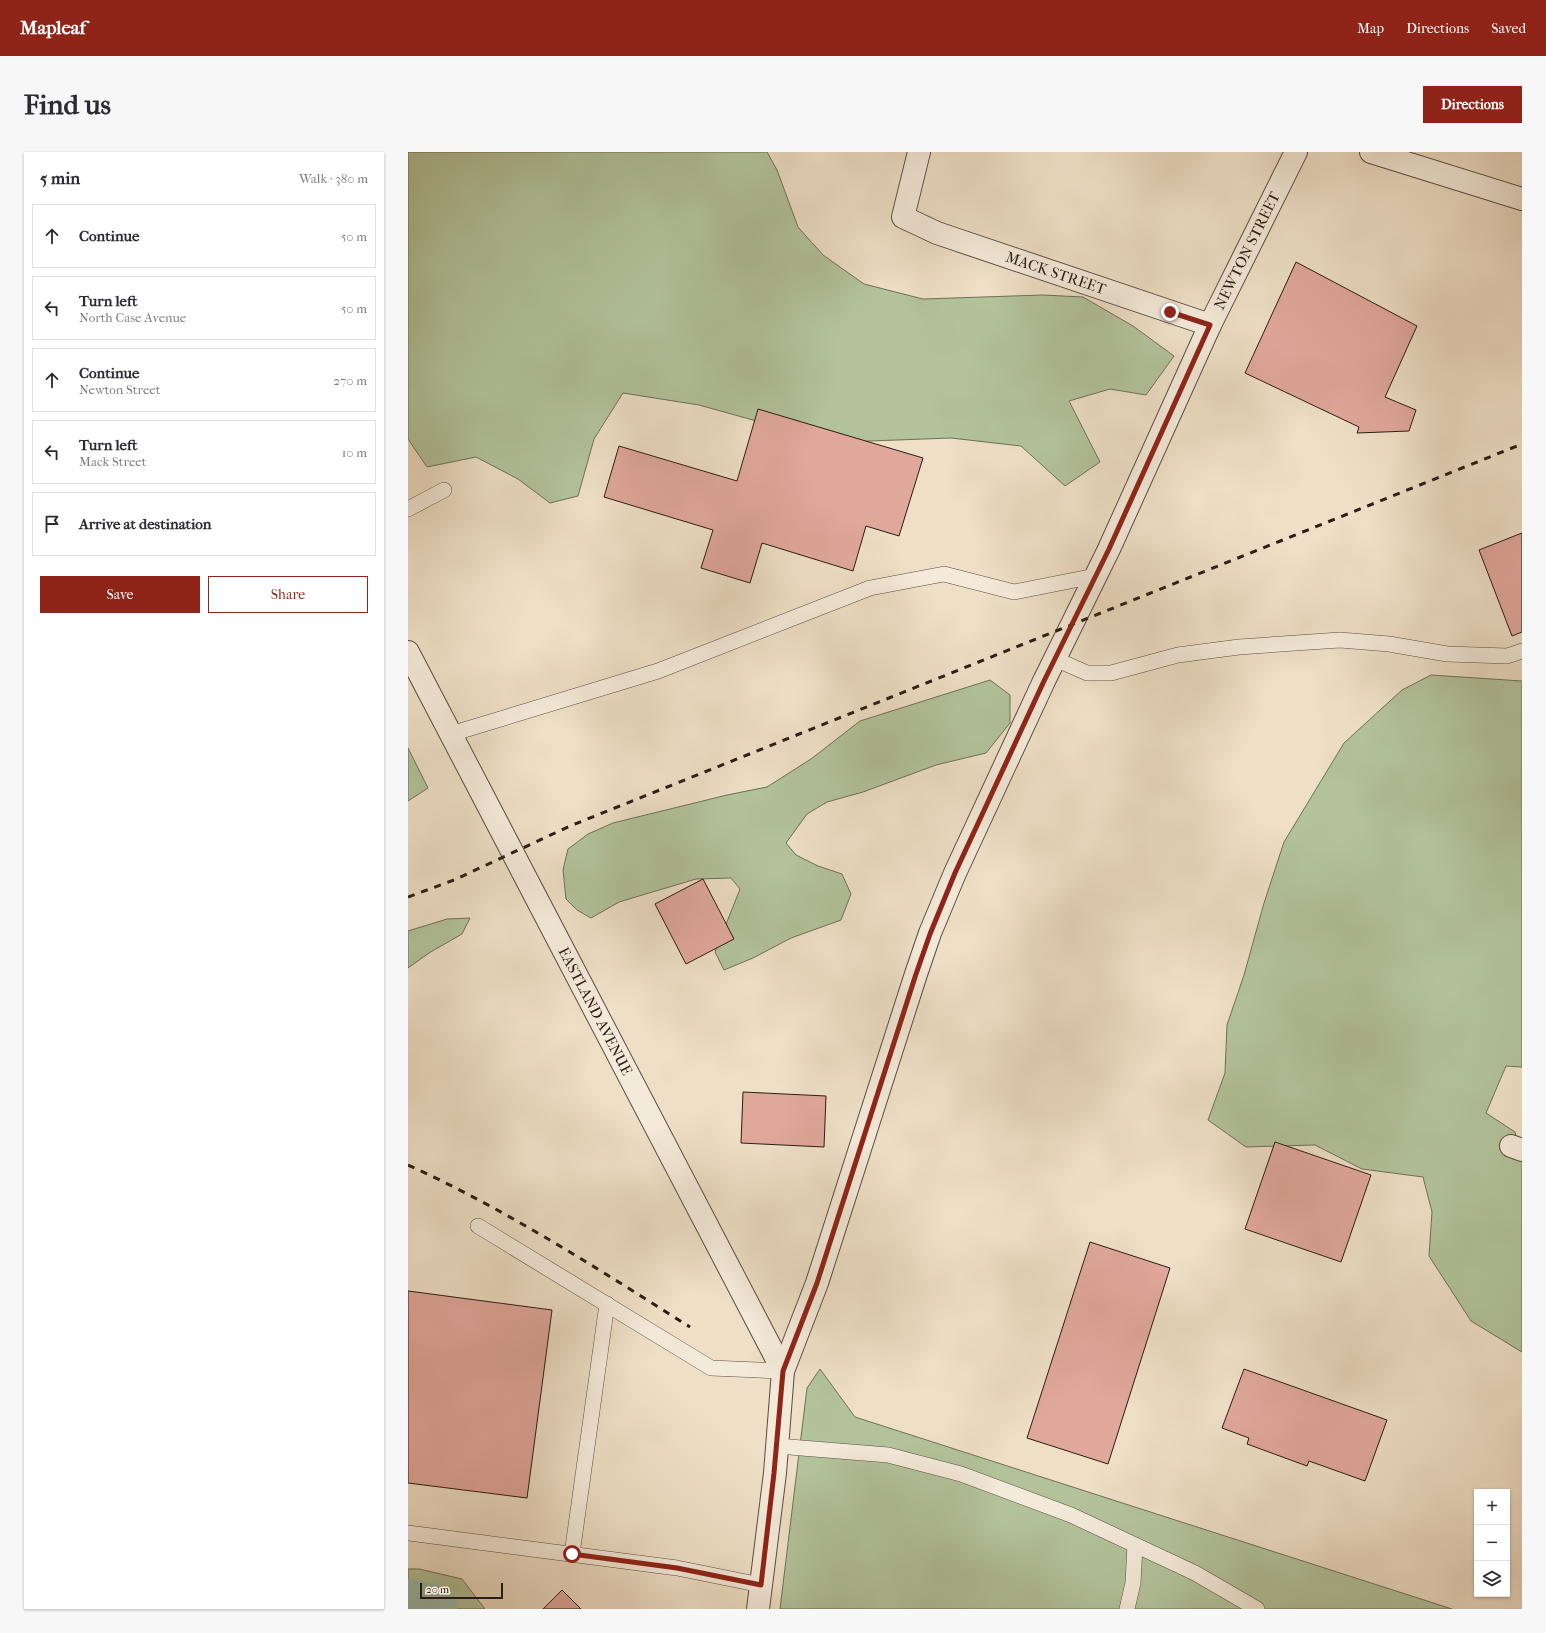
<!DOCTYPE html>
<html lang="en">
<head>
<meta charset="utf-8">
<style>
  body { margin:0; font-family:"IM FELL French Canon",serif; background:#f7f7f7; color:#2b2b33 }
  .controls { position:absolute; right:12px; bottom:12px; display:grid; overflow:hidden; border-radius:0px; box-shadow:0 1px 3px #0004 }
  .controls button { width:36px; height:36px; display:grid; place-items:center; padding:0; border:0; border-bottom:1px solid #e1e1e2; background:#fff; color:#2b2b33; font:20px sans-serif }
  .scale { position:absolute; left:12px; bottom:10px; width:83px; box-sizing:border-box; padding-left:4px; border:2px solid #2b1c15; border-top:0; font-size:11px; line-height:14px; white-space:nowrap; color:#2b1c15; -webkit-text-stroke:3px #f4eada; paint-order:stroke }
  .stop { position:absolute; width:12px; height:12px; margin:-9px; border:3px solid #8f2418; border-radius:50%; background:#fff }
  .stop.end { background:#8f2418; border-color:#fff; box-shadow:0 1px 4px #0008 }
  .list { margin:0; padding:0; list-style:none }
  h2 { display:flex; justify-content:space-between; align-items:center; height:52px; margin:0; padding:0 16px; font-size:17px }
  h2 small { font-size:13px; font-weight:400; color:#7c7c81 }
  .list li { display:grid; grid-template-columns:26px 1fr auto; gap:12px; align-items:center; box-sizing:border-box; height:64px; margin:0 8px 8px; padding:0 8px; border:1px solid #e1e1e2; border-radius:0px }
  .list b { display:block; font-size:15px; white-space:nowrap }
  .list p { margin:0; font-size:13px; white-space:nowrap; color:#7c7c81 }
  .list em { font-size:13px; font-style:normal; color:#7c7c81 }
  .actions { display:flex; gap:8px; padding:12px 16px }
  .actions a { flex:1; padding:9px 0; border:1px solid #8f2418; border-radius:0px; text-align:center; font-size:14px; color:#8f2418 }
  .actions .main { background:#8f2418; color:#fff }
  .icon { flex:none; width:22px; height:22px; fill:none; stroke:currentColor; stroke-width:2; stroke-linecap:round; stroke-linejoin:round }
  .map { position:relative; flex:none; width:1114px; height:1457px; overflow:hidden; border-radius:0px }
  header { display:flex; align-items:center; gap:24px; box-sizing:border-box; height:56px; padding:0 20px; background:#8f2418; color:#fff }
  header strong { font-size:19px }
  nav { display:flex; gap:22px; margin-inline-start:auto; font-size:14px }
  .intro { display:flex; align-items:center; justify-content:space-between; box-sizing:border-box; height:96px; padding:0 24px }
  h1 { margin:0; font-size:28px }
  .button { padding:10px 18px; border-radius:0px; background:#8f2418; color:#fff; font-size:14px; font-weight:700 }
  main { display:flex; gap:24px; padding:0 24px }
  aside { flex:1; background:#fff; border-radius:0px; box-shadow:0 1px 3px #0004 }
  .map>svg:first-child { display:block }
</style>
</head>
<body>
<header>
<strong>Mapleaf</strong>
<nav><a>Map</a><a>Directions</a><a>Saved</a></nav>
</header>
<div class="intro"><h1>Find us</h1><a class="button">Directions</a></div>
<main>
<aside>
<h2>5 min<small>Walk · 380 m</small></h2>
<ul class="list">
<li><svg class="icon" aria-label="ahead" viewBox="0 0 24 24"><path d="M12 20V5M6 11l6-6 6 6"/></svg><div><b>Continue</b></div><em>50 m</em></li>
<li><svg class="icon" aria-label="left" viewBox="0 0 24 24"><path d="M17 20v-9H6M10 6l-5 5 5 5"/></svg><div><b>Turn left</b><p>North Case Avenue</p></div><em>50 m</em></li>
<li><svg class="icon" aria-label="ahead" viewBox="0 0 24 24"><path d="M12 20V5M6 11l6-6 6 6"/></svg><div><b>Continue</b><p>Newton Street</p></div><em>270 m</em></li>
<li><svg class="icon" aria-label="left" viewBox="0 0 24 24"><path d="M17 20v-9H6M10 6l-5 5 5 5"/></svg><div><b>Turn left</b><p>Mack Street</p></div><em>10 m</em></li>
<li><svg class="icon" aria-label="arrive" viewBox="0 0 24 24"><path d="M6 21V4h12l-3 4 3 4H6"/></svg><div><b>Arrive at destination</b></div></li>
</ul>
<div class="actions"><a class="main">Save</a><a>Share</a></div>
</aside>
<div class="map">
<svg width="1114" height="1457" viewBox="0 0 1114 1457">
  <rect width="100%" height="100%" fill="#eedfc6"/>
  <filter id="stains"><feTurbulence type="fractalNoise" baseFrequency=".005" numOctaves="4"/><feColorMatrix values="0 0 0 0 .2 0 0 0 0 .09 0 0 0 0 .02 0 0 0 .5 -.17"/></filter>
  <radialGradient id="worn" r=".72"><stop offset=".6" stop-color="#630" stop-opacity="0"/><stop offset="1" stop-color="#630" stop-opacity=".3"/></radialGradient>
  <!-- green -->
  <g fill="#b2c39b" stroke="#6e7058">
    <polygon points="0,0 359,0 369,18 390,75 415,103 456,132 515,147 635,143 675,145 725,174 766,204 738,243 702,237 661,249 692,310 657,334 613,294 543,286 408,291 352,270 291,253 215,241 186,287 170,344 142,351 110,327 68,305 19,315 0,287"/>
    <polygon points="1023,523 1114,529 1114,915 1098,914 1078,961 1107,980 1114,1002 1114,1200 1063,1169 1021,1104 1024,1060 1015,1025 954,1017 907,993 838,995 800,968 817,921 819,873 836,823 856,751 876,690 936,591 994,538"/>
    <polygon points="582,528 602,543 602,571 578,601 528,613 455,640 419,650 399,662 378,691 388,703 410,714 434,722 443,742 433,768 383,786 345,806 316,818 307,800 332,737 323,726 288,727 211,750 183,766 169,758 158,747 155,718 160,697 180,682 205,671 319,643 359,635 403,607 452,569"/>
    <polygon points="0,596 20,636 0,649"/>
    <polygon points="62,766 54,782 21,801 0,816 0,779 39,767"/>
    <polygon points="412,1217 447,1265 1044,1457 372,1457 399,1236"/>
    <polygon points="0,1417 11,1417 54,1427 77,1457 0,1457"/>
  </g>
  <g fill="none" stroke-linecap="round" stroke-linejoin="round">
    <!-- river -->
    <polyline stroke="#9bbdaf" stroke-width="50" points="0,1452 24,1457"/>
  </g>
  <!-- building -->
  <g fill="#e0a79b" stroke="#2b1c15">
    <polygon points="888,110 1009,174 977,245 1008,258 1001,279 949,281 951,275 837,221"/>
    <polygon points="350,257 515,306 491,384 458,374 445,419 354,391 342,431 293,416 305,378 196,345 211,294 329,329"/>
    <polygon points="1114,381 1114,480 1104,484 1071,398"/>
    <polygon points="295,727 326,787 278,812 247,752"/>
    <polygon points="335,940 418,944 416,995 333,991"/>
    <polygon points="867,990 963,1023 933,1110 837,1077"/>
    <polygon points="682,1090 762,1116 700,1312 619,1286"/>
    <polygon points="0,1139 144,1158 119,1346 0,1331"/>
    <polygon points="836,1217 979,1268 957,1329 901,1309 899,1314 839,1292 841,1286 814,1276"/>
    <polygon points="154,1438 173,1457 135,1457"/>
  </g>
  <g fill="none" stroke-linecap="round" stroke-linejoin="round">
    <defs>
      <g id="service">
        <polyline points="0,357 36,338"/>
        <polyline points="647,507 679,521 703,521 770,503 831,495 932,488 981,492 1039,502 1099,504 1114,499"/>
        <polyline points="43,582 250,519 462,436 536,422 606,440 687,424"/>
        <polyline points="70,1074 303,1216 375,1219"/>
        <polyline points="369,1294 480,1303 553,1322 663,1363 787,1421 849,1457"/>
        <polyline points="0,1381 269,1416 353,1433"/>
        <polyline points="164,1402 199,1152"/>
        <polyline points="719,1457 725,1431 727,1393"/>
      </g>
      <g id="minor">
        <path id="s1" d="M511,0L495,65L529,81L802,173"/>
        <polyline points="963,0 1114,47"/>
        <polyline points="1103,994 1114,998"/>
      </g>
      <g id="tertiary">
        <path id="s2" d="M0,500L375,1219"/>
        <path id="s3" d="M350,1457L367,1321L375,1219L409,1131L508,822L522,781L547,721L636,529L701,397L802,173L888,0"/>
      </g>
    </defs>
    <!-- service casing -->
    <use href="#service" stroke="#5c4d41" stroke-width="16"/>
    <!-- minor casing -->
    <use href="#minor" stroke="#5c4d41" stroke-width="24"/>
    <!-- tertiary casing -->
    <use href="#tertiary" stroke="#5c4d41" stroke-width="24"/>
    <!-- service -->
    <use href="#service" stroke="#f4eada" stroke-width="15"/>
    <!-- minor -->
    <use href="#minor" stroke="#f4eada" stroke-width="22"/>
    <!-- tertiary -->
    <use href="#tertiary" stroke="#f4eada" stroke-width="22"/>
    <!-- rail -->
    <g stroke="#2b1c15" stroke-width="3" stroke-dasharray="7 7" stroke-linecap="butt">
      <polyline points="0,745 46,728 162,674 1114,292"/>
      <path d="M0,1013C99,1058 190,1117 282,1175"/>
    </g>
  </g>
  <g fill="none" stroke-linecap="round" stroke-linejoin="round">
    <!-- route -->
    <polyline stroke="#8f2418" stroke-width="5" points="164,1402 269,1416 353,1433 366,1321 375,1219 409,1131 508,822 522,782 547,721 636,529 701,397 802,173 762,160"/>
  </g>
  <g text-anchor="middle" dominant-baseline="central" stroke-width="4" stroke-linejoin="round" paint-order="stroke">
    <!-- street labels -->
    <g font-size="15" fill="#2b1c15" stroke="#f4eada">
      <text stroke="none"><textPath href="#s3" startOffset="1454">NEWTON STREET</textPath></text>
      <text stroke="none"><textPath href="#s1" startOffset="230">MACK STREET</textPath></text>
      <text stroke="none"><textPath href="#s2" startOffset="405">EASTLAND AVENUE</textPath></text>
    </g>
  </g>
  <rect width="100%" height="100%" filter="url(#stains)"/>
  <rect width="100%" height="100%" fill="url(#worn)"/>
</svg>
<div class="controls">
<button>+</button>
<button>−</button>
<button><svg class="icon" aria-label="layers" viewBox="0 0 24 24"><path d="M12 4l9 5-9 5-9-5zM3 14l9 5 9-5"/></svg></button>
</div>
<div class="scale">20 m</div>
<div class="stop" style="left:164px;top:1402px"></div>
<div class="stop end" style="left:762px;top:160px"></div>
</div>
</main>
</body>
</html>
